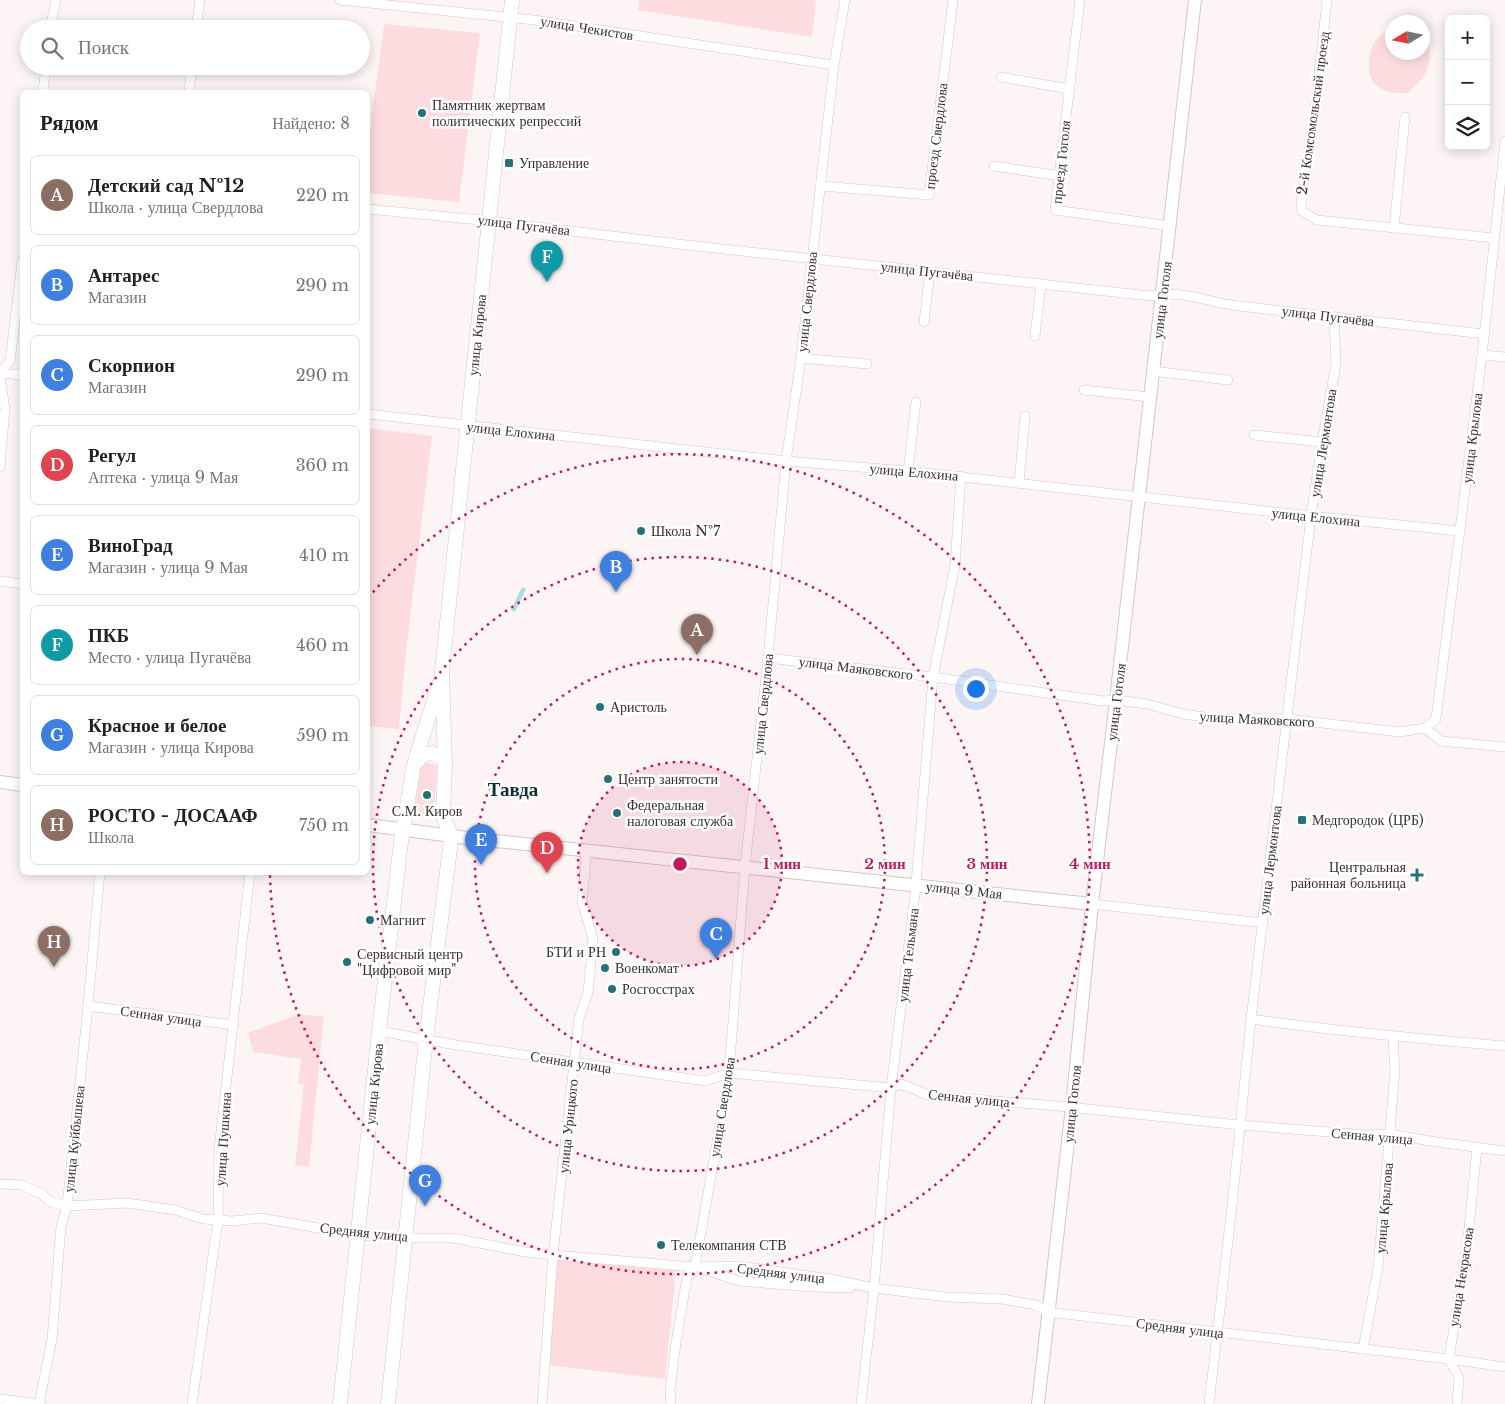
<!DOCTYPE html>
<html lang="ru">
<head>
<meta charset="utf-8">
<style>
  body { margin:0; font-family:"Libre Baskerville",serif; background:#f6f6f6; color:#202124 }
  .controls { position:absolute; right:15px; top:15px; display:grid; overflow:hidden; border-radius:8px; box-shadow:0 2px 12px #0003 }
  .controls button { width:45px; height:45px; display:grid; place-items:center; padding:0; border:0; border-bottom:1px solid #e0e0e0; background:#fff; color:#202124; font:25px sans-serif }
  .compass { position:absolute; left:1385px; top:15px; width:45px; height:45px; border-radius:50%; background:#fff; box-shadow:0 2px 12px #0003; rotate:260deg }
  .you { position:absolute; left:975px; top:688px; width:18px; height:18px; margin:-12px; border:4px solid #fff; border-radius:50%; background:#1a73e8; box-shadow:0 0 0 8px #1a73e833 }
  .badge { display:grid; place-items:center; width:32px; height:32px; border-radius:50%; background:#d93025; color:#fff; font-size:16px; font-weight:700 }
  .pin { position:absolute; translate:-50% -41px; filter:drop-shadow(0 1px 2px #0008) }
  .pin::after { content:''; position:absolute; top:26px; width:18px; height:15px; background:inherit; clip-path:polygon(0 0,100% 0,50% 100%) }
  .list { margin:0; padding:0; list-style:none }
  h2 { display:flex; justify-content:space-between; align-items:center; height:65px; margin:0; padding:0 20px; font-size:21px }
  h2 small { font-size:16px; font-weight:400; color:#757577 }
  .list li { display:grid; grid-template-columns:32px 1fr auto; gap:15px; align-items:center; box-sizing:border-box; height:80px; margin:0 10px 10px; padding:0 10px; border:1px solid #e0e0e0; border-radius:8px }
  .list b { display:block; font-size:19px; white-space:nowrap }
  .list p { margin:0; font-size:16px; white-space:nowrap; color:#757577 }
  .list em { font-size:16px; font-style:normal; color:#757577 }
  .icon { flex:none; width:28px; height:28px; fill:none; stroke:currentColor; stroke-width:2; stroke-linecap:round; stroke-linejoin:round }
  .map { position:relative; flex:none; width:1505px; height:1404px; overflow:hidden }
  .search { position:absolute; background:#fff; box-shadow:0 2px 12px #0003; left:20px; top:20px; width:350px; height:55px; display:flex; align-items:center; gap:12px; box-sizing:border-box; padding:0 18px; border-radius:28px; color:#757577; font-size:19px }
  .panel { position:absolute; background:#fff; box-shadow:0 2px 12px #0003; left:20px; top:90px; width:350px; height:785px; border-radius:8px }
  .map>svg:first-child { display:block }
</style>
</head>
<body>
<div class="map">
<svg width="1505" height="1404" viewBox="0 0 1505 1404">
  <rect width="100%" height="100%" fill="#fdf5f5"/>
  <!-- green -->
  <g fill="#fcdcde">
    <polygon points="639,0 816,0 812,37 638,10"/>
    <polygon points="384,24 480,33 459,202 368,193 368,146"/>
    <path d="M1392,29V52H1422L1423,31C1437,59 1429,74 1408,93C1396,94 1384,93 1375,84C1366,76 1368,49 1376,40C1380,35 1387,31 1392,29Z"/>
    <polygon points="368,428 432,436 406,652 399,729 368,726"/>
    <polygon points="425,763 434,764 437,770 434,810 431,816 424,818 418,815 415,809 420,768"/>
    <polygon points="299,1014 324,1017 309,1167 295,1165 304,1084 298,1083 301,1059 253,1052 248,1033"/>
    <polygon points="558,1260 676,1271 665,1379 548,1365"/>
  </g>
  <!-- water -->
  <polygon fill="#a8dfe7" points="522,587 526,589 515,612 511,610"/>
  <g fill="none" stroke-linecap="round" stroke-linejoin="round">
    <defs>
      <g id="street">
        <polyline points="340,0 534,20 834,65"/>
        <polyline points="1080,0 1055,210 1170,226"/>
        <polyline points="1327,0 1314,119 1301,200 1302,211 1317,220 1494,238"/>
        <polyline points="50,29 56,0"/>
        <polyline points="196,29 200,0"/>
        <polyline points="1001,77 1069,89"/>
        <polyline points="43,92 46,66"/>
        <polyline points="189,92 192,66"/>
        <polyline points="994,166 1060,176"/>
        <polyline points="822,186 929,195 953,0"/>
        <path d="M368,209L490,221L678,244L1150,296C1187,290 1205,302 1239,306C1321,316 1403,325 1484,334"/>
        <polyline points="1394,228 1405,117"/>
        <polyline points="924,322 930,271"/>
        <polyline points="1035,336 1041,285"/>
        <polyline points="1482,355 1505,357"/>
        <polyline points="801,358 867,364"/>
        <polyline points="1152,371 1228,380"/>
        <polyline points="0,372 10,361 22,262"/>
        <polyline points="0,373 22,375"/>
        <polyline points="0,378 5,408 0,467"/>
        <polyline points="1084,390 1150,397"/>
        <polyline points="368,414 786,461 908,471 1311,516 1460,531"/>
        <polyline points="1254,435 1322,442"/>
        <polyline points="908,471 916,402"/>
        <polyline points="1019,483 1025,416"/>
        <polyline points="0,581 22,584"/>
        <polyline points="768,658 933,677 1103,701 1116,700 1147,704 1183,714 1211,718 1287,719 1400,732 1425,728 1441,741 1505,747"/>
        <polyline points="1425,728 1436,719 1482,355 1505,141"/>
        <polyline points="1092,904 1263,923"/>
        <polyline points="88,1006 234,1025"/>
        <path d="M1251,1019C1336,1031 1420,1039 1505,1046"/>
        <polyline points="379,1031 456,1045 705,1081 729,1073 891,1088 901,1084 931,1096 1059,1106 1240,1125 1367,1135 1391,1134 1430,1141 1505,1151"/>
        <polyline points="0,1184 21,1185 42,1194 50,1202 67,1206 127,1203 175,1210 203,1219 232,1221 261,1218 358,1235 405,1238 453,1238 526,1252 553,1255 695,1267 739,1266 831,1279 874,1288 947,1297 1002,1299 1036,1305 1048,1312 1449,1359 1505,1367"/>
        <polyline points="703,1269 739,1281 812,1287 850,1288"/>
        <polyline points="1363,1349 1378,1268 1395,1071 1393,1037"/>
        <polyline points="0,1399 41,1404"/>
        <polyline points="39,1404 52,1339 61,1226 67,1206 88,1006 100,872"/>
        <polyline points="192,1404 218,1220 219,1149 250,872"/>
        <polyline points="542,1404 553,1255 579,1018 588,993 593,939 582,901 586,861 585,850"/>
        <polyline points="671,1404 670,1391 676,1343 687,1277 695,1267 729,1073 745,866 768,658 786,461 801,358 834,65 845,0"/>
        <polyline points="861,1404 874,1288 891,1088 915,895 933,677 955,565 961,476"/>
        <polyline points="1209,1404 1232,1206 1251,1019 1311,516 1322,442 1336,364 1334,317"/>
        <polyline points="1457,1404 1459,1378 1449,1359 1468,1238 1477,1148"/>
      </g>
      <g id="secondary">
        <polyline points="0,782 22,785"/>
        <polyline points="368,825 467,838 1092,904"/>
        <polyline points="1038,1404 1072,1107 1092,904 1116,700 1195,0"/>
      </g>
      <g id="primary">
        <polyline points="415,764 423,755 432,753 441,758 445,765"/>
        <polyline points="340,1404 379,1031 401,842 414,764 439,684"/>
        <polyline points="388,1404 426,1039 450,848 451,835 443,816 445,765 442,671 512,0"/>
      </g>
    </defs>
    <!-- street casing -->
    <use href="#street" stroke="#d8c4c5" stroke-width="10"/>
    <!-- secondary casing -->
    <use href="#secondary" stroke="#d8c4c5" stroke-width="14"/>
    <!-- primary casing -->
    <use href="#primary" stroke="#d8c4c5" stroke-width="15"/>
    <!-- street -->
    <use href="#street" stroke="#fff" stroke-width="9"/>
    <!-- secondary -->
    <use href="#secondary" stroke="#fff" stroke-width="12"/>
    <!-- primary -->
    <use href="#primary" stroke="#fff" stroke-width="14"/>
  </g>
  <!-- distance rings -->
  <circle cx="680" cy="864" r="102" fill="#c2185b" fill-opacity=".12"/>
  <g fill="none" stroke="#c2185b" stroke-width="2.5" stroke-dasharray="2.5 5">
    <circle cx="680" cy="864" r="102"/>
    <circle cx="680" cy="864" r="205"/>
    <circle cx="680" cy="864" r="307"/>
    <path d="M368 598A410 410 0 1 1 270 875"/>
  </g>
  <!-- markers -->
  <g fill="#277079" stroke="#fff" stroke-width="2">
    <circle cx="422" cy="113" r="5"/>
    <rect x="504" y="158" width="10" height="10" rx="2.5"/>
    <circle cx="641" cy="531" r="5"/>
    <circle cx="600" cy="707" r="5"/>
    <circle cx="608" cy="779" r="5"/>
    <circle cx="427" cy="795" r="5"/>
    <circle cx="617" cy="813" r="5"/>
    <rect x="1297" y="815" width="10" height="10" rx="2.5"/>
    <path d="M1414.5 867.5h5v5h5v5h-5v5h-5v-5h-5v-5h5z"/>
    <circle cx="370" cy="920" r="5"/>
    <circle cx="616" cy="952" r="5"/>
    <circle cx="347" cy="962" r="5"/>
    <circle cx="605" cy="968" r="5"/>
    <circle cx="612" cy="989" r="5"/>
    <circle cx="661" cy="1245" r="5"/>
  </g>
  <g text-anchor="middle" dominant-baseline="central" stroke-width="5" stroke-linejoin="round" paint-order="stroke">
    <!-- street labels -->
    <g font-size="14" fill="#372f30" stroke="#fff">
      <text transform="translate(587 28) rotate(9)">улица Чекистов</text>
      <text transform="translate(1313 113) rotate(-82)">2-й Комсомольский проезд</text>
      <text transform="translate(936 136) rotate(-83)">проезд Свердлова</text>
      <text transform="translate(1061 162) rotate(-84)">проезд Гоголя</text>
      <text transform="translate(524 225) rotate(7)">улица Пугачёва</text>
      <text transform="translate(927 271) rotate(6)">улица Пугачёва</text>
      <text transform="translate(1162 300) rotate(-83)">улица Гоголя</text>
      <text transform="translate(807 302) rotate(-84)">улица Свердлова</text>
      <text transform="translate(1328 316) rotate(7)">улица Пугачёва</text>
      <text transform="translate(477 335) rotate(-84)">улица Кирова</text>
      <text transform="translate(511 431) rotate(6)">улица Елохина</text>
      <text transform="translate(1472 438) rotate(-83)">улица Крылова</text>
      <text transform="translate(1323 443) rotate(-81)">улица Лермонтова</text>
      <text transform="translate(914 472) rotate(5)">улица Елохина</text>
      <text transform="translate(1316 517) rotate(6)">улица Елохина</text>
      <text transform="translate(856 668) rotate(7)">улица Маяковского</text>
      <text transform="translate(1116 702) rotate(-83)">улица Гоголя</text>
      <text transform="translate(763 704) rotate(-84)">улица Свердлова</text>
      <text transform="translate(1257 719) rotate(3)">улица Маяковского</text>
      <text transform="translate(1270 860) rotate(-83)">улица Лермонтова</text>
      <text transform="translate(964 890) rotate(6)">улица 9 Мая</text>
      <text transform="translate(908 955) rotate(-83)">улица Тельмана</text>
      <text transform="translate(161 1016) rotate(8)">Сенная улица</text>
      <text transform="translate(571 1062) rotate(9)">Сенная улица</text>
      <text transform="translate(374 1084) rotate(-84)">улица Кирова</text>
      <text transform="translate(969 1098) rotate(6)">Сенная улица</text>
      <text transform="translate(1072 1104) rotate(-84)">улица Гоголя</text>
      <text transform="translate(722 1107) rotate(-81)">улица Свердлова</text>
      <text transform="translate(568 1126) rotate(-84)">улица Урицкого</text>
      <text transform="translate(1372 1136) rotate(5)">Сенная улица</text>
      <text transform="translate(74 1139) rotate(-84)">улица Куйбышева</text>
      <text transform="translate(223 1139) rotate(-86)">улица Пушкина</text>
      <text transform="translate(1384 1208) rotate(-85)">улица Крылова</text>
      <text transform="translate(364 1232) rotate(6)">Средняя улица</text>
      <text transform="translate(781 1273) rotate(7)">Средняя улица</text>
      <text transform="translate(1461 1277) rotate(-81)">улица Некрасова</text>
      <text transform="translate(1180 1328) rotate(7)">Средняя улица</text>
    </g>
    <!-- poi labels -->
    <g font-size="14" fill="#372f30" stroke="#fff" text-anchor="start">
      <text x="432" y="105">Памятник жертвам<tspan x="432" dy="16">политических репрессий</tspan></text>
      <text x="519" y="163">Управление</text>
      <text x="651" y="531">Школа №7</text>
      <text x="610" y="707">Аристоль</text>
      <text x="618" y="779">Центр занятости</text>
      <text x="627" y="805">Федеральная<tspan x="627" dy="16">налоговая служба</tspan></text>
      <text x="427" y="811" text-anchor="middle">С.М. Киров</text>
      <text x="1312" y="820">Медгородок (ЦРБ)</text>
      <text x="1406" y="867" text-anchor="end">Центральная<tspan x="1406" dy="16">районная больница</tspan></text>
      <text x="380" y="920">Магнит</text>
      <text x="606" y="952" text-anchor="end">БТИ и РН</text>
      <text x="357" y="954">Сервисный центр<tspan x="357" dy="16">"Цифровой мир"</tspan></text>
      <text x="615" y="968">Военкомат</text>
      <text x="622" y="989">Росгосстрах</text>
      <text x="671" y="1245">Телекомпания СТВ</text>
    </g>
    <!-- district labels -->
    <g font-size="19" font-weight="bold" fill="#0e3135" stroke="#fff">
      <text x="513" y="789">Тавда</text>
    </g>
  </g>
  <circle cx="680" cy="864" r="8" fill="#c2185b" stroke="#fff" stroke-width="2.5"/>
  <g font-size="15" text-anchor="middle" font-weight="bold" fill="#c2185b" stroke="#fff" stroke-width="5" stroke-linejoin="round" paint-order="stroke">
    <text x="782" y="869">1 мин</text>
    <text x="885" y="869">2 мин</text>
    <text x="987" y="869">3 мин</text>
    <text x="1090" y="869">4 мин</text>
  </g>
</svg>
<div class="controls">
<button>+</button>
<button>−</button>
<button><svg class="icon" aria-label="layers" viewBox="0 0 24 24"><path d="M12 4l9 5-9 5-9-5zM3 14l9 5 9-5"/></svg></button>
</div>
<svg class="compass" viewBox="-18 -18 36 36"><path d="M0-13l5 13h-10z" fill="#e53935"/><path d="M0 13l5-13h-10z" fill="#757577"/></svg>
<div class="you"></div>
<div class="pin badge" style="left:697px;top:655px;background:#8d6e63">A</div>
<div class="pin badge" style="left:616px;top:592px;background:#3f7fe0">B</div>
<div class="pin badge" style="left:716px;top:959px;background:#3f7fe0">C</div>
<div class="pin badge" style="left:547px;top:873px;background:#e0444e">D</div>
<div class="pin badge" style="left:481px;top:865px;background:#3f7fe0">E</div>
<div class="pin badge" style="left:547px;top:282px;background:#0f9aa8">F</div>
<div class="pin badge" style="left:425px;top:1206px;background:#3f7fe0">G</div>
<div class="pin badge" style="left:54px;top:967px;background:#8d6e63">H</div>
<div class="search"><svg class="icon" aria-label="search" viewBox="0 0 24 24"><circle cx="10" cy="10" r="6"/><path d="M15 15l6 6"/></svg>Поиск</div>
<section class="panel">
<h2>Рядом<small>Найдено: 8</small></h2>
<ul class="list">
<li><span class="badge" style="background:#8d6e63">A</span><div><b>Детский сад №12</b><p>Школа · улица Свердлова</p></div><em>220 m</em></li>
<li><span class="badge" style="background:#3f7fe0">B</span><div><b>Антарес</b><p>Магазин</p></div><em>290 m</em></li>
<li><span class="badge" style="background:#3f7fe0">C</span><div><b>Скорпион</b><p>Магазин</p></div><em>290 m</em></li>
<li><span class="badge" style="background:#e0444e">D</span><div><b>Регул</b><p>Аптека · улица 9 Мая</p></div><em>360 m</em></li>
<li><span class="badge" style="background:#3f7fe0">E</span><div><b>ВиноГрад</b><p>Магазин · улица 9 Мая</p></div><em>410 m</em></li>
<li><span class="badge" style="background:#0f9aa8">F</span><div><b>ПКБ</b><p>Место · улица Пугачёва</p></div><em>460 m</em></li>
<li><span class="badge" style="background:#3f7fe0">G</span><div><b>Красное и белое</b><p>Магазин · улица Кирова</p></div><em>590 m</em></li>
<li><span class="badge" style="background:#8d6e63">H</span><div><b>РОСТО - ДОСААФ</b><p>Школа</p></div><em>750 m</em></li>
</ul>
</section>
</div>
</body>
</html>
